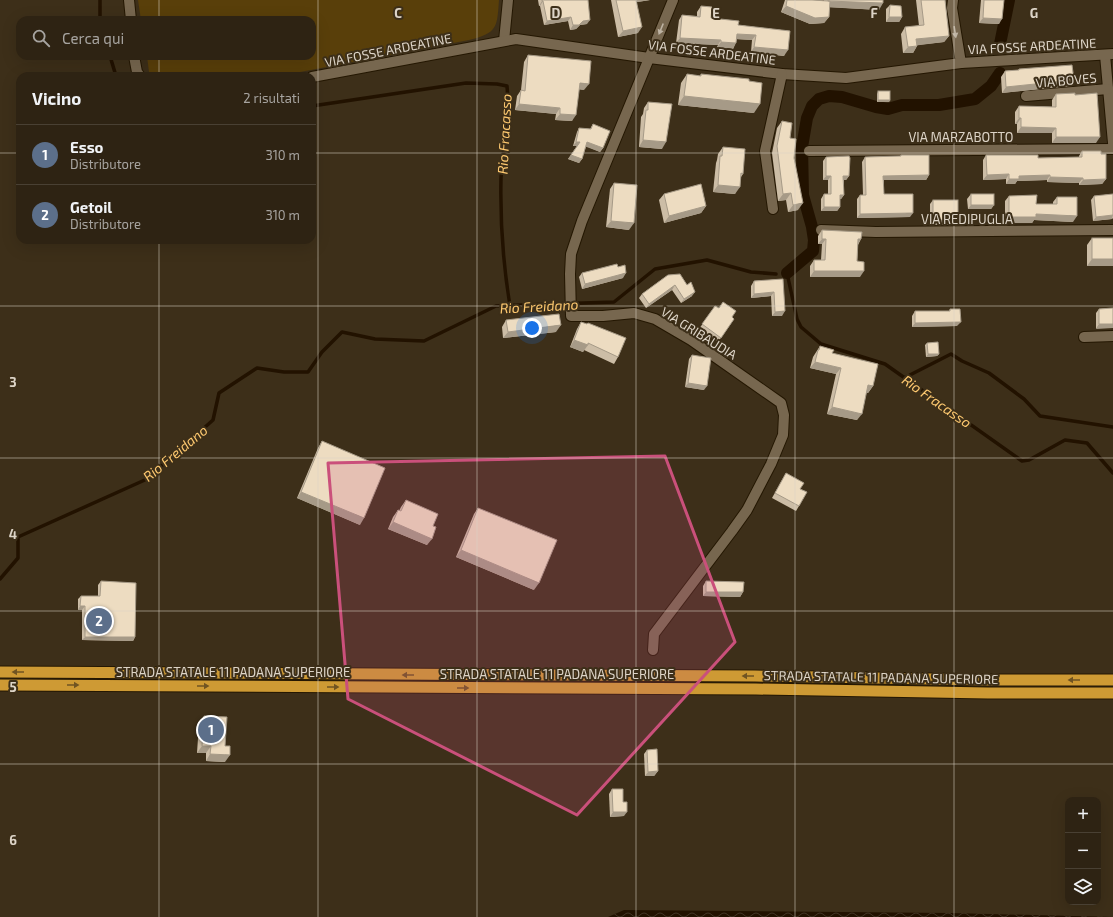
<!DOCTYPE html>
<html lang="it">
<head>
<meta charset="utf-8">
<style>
  body { margin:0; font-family:"Exo 2",sans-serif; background:#3a2f21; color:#f1f3f6 }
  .controls { position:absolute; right:12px; bottom:12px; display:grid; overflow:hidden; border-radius:8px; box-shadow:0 4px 16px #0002 }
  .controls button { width:36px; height:36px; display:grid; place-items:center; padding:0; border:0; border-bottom:1px solid #494033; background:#2e2313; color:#f1f3f6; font:20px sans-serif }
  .you { position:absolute; left:532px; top:328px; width:14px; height:14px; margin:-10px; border:3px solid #fff; border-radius:50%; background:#1a73e8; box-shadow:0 0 0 6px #1a73e833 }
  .badge { display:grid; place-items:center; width:26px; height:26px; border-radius:50%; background:#65c5ee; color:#fff; font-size:13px; font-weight:700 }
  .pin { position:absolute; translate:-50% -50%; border:2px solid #fff; box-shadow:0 1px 4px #0006 }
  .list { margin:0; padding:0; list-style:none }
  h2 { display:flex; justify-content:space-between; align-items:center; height:52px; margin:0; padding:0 16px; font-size:17px }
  h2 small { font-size:13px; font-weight:400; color:#a7a4a0 }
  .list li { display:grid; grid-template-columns:26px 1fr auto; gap:12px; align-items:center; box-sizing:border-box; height:60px; padding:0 16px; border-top:1px solid #494033 }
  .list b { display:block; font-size:15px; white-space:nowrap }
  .list p { margin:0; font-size:13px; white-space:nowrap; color:#a7a4a0 }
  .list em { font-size:13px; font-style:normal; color:#a7a4a0 }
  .icon { flex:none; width:22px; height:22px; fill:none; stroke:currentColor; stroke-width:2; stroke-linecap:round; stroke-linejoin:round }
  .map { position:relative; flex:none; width:1113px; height:917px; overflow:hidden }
  .search { position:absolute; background:#2e2313; box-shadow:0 4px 16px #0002; left:16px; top:16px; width:300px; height:44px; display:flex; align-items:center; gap:10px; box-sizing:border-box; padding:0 14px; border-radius:12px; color:#a7a4a0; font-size:15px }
  .panel { position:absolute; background:#2e2313; box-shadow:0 4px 16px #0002; left:16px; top:72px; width:300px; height:172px; border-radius:12px }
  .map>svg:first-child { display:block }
</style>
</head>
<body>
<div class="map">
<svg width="1113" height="917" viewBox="0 0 1113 917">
  <defs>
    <pattern id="water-waves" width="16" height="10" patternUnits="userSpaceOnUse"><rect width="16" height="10" fill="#221200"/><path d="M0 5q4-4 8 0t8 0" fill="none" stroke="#423424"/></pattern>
  </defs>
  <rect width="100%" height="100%" fill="#3d2f19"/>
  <!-- green -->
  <path fill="#593f0a" d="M138,0H499C497,27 498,33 469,40L279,76H151L149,72L147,56H312V20H141Z"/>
  <!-- water -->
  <polygon fill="url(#water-waves)" points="624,910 951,913 1113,917 608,917"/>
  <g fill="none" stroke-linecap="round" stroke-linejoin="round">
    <!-- stream -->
    <g stroke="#221200" stroke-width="3.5">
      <polyline points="100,20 100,0"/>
      <polyline points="110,56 116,76"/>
      <path d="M312,106L466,83L497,84L507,86C510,116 503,147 501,178C500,221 503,263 510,306"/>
      <polyline points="787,273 797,319 801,327 821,344 885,364 1022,461 1029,460 1065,440 1087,443 1113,473"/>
      <polyline points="904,378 951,354 962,361 989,373 1024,399 1040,416 1113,427"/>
      <polyline points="0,579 18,558 18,537 147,479 213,420 219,393 257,368 284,372 308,372 322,352 342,332 375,339 424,341 496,306 614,302 655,269 707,260 751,272 776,274"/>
    </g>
    <!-- canal -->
    <g stroke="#221200" stroke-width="12">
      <polyline points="1000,44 1009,0"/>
      <polyline points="787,273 813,251 814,240 812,227 803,195 802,147 807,118 812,106 819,99 829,96 842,97 876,107 888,109 902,105 939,105 975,99 991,86 1000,73"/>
    </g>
    <defs>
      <g id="minor">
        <polyline points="129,0 131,20"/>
        <polyline points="953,0 952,8 961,63"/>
        <polyline points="504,41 508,0"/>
        <polyline points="1105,55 1113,143"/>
        <polyline points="134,56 137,72 140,76"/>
        <polyline points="312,77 516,39 649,58 782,74 846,78 961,63 1113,54"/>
        <polyline points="1026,96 1108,89"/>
        <polyline points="809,151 1113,149"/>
        <polyline points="773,209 765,151 782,74"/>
        <polyline points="821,230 876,232 1113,230"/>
        <polyline points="1084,337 1113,336"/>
        <polyline points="653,650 654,634 732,531 747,510 771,464 783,435 784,415 781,403 691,340 655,319 634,313 603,316 571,316 570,274 571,254 582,221 673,0"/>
      </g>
      <g id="trunk">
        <polyline points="0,672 755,676 989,680 1113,680"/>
        <polyline points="0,685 756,689 988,693 1113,693"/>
      </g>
    </defs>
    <!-- minor casing -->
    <use href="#minor" stroke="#241702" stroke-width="12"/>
    <!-- trunk casing -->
    <use href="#trunk" stroke="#241702" stroke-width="13"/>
    <!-- minor -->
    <use href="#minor" stroke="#77674f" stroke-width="10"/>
    <!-- trunk -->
    <use href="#trunk" stroke="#ce9a34" stroke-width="11"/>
  </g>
  <!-- wall -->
  <g fill="#ccbda6">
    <polygon points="538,0 588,0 587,24 580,25 576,29 570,30 568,21 544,25 540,6 539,6"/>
    <polygon points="611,0 650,0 637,2 638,33 618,37"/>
    <polygon points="785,0 812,0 824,1 824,0 883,0 879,10 829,7 829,17 824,23 810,24 781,12"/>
    <polygon points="916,0 945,0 949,36 944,42 917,45 917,46 913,53 903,53 901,34 905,27 919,26"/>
    <polygon points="981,0 1004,0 999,24 979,23"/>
    <polygon points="890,5 902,17 899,22 886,22 886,9"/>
    <polygon points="701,6 711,18 738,25 790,31 784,56 751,52 752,40 737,39 733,49 717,47 718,45 676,43 679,20 682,15 697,16 697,12"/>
    <polygon points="528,55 584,90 579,89 572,121 555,120 556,114 515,110 517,96 521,90 524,62"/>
    <polygon points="1019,69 1074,80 1070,86 1002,93 1001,77 1005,71 1018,70"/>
    <polygon points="687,74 700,76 701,74 754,113 678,105 681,83"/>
    <polygon points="878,91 890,100 889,102 877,102 877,94"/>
    <polygon points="1056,94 1075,95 1096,143 1052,143 1052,133 1017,133 1017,124 1015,124 1015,112 1019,106 1052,107 1052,100"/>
    <polygon points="648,102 662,149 639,147 641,117 643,114 644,108"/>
    <polygon points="782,121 790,138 798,210 788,212 786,200 778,201 772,153 777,128"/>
    <polygon points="593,124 603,148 600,152 586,146 582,159 579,163 568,159 577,146 573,146 577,132 579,128 590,129"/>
    <polygon points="723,147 743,174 741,177 735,194 713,192 716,163 717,160 718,154"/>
    <polygon points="1082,151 1106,179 1102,184 1079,185 1079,183 1047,182 1047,180 1017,181 1015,184 1006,184 1006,179 983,180 983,160 986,155 1038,158 1079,157 1079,156"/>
    <polygon points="901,155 929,175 926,180 884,180 884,194 910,217 857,218 857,199 860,195 863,195 862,162 865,157 900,156"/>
    <polygon points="826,157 849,176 846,180 844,180 844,195 841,199 840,199 840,207 837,211 821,211 821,199 824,194 828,194 828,180 823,180 823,161"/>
    <polygon points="614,183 629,230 606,227 610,189"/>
    <polygon points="664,194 706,206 701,213 664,223 659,200"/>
    <polygon points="971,194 994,205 991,209 968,209 967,199"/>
    <polygon points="1113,194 1113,218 1112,219 1093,221 1091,200 1094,196"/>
    <polygon points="1009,196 1036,204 1053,204 1053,202 1057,197 1073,222 1034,220 1032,223 1005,223 1005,201"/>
    <polygon points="933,200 958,220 955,225 930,225 930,204"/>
    <polygon points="822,230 861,239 858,245 857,261 860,277 810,277 810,266 814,260 821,260 822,244 818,244 818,236"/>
    <polygon points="1092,238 1113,238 1113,266 1087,266 1087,245"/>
    <polygon points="618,267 623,278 582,289 579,277 582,273"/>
    <polygon points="668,275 692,296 681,303 672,290 646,308 639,298 642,294"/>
    <polygon points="783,279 782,316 772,316 771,296 751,298 751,286 754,281"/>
    <polygon points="715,306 734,319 718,342 699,329"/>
    <polygon points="1113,308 1096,329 1096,313 1099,309"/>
    <polygon points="950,309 957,326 912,327 912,316 915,311 949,311"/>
    <polygon points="506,320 556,332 503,338 502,327"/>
    <polygon points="581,322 618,357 614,364 584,350 583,352 570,347 577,329"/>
    <polygon points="927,343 939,354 937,356 926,357 925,345"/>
    <polygon points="820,346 832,353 873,386 868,393 866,392 857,420 827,414 836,374 810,368 813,357"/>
    <polygon points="692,355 704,390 685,387 689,359"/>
    <polygon points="322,441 360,525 297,498 318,448"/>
    <polygon points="786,473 800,489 799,506 796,511 772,498"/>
    <polygon points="406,500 433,526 427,545 388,529 393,517 398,510 399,511 401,507"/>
    <polygon points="478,508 534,590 456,557 474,514"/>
    <polygon points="101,581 135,637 133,641 82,640 82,610 78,610 78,599 81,596 98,596 98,585"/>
    <polygon points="706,581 743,592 740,597 703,596 703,586"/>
    <polygon points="204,716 225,746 225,762 206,761 206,753 197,753 199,723"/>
    <polygon points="647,750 658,771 654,776 645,776 644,754"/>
    <polygon points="612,789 623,802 624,816 610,817 609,794"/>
  </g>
  <!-- shaded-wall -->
  <g fill="#a69a87">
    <polygon points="634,0 650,0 632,3"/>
    <polygon points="542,1 543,1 540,6 539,6"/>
    <polygon points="828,1 883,3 879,10 824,7"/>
    <polygon points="786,6 829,17 824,23 810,24 781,12"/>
    <polygon points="571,17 568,21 544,25 547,21"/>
    <polygon points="889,17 902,17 899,22 886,22"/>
    <polygon points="983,18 1002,19 999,24 979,23"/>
    <polygon points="590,20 587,24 580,25 576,29 570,30 573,25 583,21"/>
    <polygon points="642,27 638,33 618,37 623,31"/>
    <polygon points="737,34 756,35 752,40 734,39"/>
    <polygon points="949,36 944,42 912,46 916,39"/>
    <polygon points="680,38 721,40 718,45 676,43"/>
    <polygon points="721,42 736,43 733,49 717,47"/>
    <polygon points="917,46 913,53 903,53 908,47"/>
    <polygon points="754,47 788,50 784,56 751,52"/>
    <polygon points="1074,80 1070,86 1002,93 1006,87"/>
    <polygon points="580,83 589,84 584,90 576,89"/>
    <polygon points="684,96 760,104 754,113 678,105"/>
    <polygon points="878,100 890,100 889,102 877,102"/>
    <polygon points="519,104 560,108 556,114 515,110"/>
    <polygon points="560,114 576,115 572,121 555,120"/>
    <polygon points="1019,118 1021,118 1017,124 1015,124"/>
    <polygon points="1021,127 1056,128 1052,133 1017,133"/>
    <polygon points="1056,137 1100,137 1096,143 1052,143"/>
    <polygon points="643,140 666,142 662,149 639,147"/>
    <polygon points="576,142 580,142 577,146 573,146"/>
    <polygon points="587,142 603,148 600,152 584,146"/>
    <polygon points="571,155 582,159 579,163 568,159"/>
    <polygon points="1009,174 1006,179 983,180 987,175"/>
    <polygon points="929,175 926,180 880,180 883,176"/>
    <polygon points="1050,175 1047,180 1017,181 1015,184 1006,184 1009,179 1019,176"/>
    <polygon points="826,176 831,176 828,180 823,180"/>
    <polygon points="843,176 849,176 846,180 840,180"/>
    <polygon points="1050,177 1083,178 1079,183 1047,182"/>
    <polygon points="1106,179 1102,184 1079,185 1083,180"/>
    <polygon points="718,185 740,187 735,194 713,192"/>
    <polygon points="791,193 786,200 778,201 783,194"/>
    <polygon points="840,195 844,195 841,199 837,199"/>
    <polygon points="803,203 798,210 788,212 793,205"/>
    <polygon points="971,205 994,205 991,209 968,209"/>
    <polygon points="706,206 701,213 664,223 669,216"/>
    <polygon points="824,207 840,207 837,211 821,211"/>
    <polygon points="913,213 910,217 857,218 860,214"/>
    <polygon points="1036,214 1077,216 1073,222 1034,220 1032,223 1005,223 1009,217"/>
    <polygon points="1113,215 1112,219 1093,221 1096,217"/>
    <polygon points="933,220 958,220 955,225 930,225"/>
    <polygon points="611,221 634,223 629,230 606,227"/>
    <polygon points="822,239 826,239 822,244 818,244"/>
    <polygon points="858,239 861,239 857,245"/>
    <polygon points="1092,259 1113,259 1113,266 1087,266"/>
    <polygon points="814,271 864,271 860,277 810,277"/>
    <polygon points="626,273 623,278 582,289 585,284"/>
    <polygon points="675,285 672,290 646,308 649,304"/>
    <polygon points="695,292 692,296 681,303 684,299"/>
    <polygon points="774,292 771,296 751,298 754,294"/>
    <polygon points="785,311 782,316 772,316 775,312"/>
    <polygon points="961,322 957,326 912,327 915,323"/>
    <polygon points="1099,324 1113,324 1113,328 1096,329"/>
    <polygon points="561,325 556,332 503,338 508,332"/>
    <polygon points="574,340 588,345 583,352 570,347"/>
    <polygon points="928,354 939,354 937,356 926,357"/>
    <polygon points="815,362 841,368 836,374 810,368"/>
    <polygon points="688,383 707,386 704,390 685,387"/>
    <polygon points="868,385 873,386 868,393 863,392"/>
    <polygon points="832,407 862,414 857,420 827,414"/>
    <polygon points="301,492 364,518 360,525 297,498"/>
    <polygon points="393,522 432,539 427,545 388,529"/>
    <polygon points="461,550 539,583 534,590 456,557"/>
    <polygon points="706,592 743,592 740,597 703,596"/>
    <polygon points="80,606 85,606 82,610 78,610"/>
    <polygon points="85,637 135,637 133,641 82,640"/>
    <polygon points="202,746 211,746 206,753 197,753"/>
    <polygon points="210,754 230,755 225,762 206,761"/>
    <polygon points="658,771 654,776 645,776 648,772"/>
    <polygon points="613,812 627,812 624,816 610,817"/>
  </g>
  <!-- building -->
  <g fill="#eddcc1" stroke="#a69a87">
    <polygon points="542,0 588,0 590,20 583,21 579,25 573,25 571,17 547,21 543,1 542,1"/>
    <polygon points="616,0 636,0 642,27 623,31"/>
    <polygon points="787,0 812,0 828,1 828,0 883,0 883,3 828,1 830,1 829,17 815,18 786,6"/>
    <polygon points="921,0 945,0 949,36 916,39 917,46 908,47 905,27 924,25"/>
    <polygon points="984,0 1004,0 1002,19 983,18"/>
    <polygon points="890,5 901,6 902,17 889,17"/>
    <polygon points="701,6 712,7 711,18 739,21 738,25 790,31 788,50 754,47 756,35 737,34 736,43 721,42 721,40 680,38 682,15 700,17"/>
    <polygon points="528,55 591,61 589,84 580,83 576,115 560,114 560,108 519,104 521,90 525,91"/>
    <polygon points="1072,65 1074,80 1006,87 1005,71 1019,70 1019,69"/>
    <polygon points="687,74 701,76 701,74 749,79 749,81 762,83 760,104 684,96"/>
    <rect x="878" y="91" width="12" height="9"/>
    <polygon points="1075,93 1075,95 1097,93 1100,137 1056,137 1056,128 1021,127 1021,118 1019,118 1019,106 1056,107 1056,94"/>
    <polygon points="648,102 672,104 666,142 643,140 646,110 648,110"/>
    <polygon points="782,121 792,123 790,138 796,139 794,158 803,203 793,205 791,193 783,194 777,146"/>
    <polygon points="593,124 610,131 603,148 587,142 582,159 571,155 580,142 576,142 579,128 591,129"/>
    <polygon points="723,147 745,149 743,174 741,173 740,187 718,185 720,156 722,156"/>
    <polygon points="1082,151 1101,151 1101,154 1106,154 1106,179 1083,180 1083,178 1050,177 1050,175 1019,176 1019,179 1009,179 1009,174 987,175 986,155 1038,155 1038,158 1082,157"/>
    <polygon points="901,155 929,155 929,175 883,176 884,194 913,194 913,213 860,214 860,195 866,195 865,157 901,156"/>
    <polygon points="849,156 850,158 849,176 843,176 844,195 840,195 840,207 824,207 824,194 831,194 831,176 826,176 826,157"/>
    <polygon points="614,183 637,185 634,223 611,221"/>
    <polygon points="701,184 706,206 669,216 664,194"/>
    <rect x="971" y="194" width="23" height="11"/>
    <polygon points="1113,194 1113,215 1096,217 1094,196"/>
    <polygon points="1037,195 1036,204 1057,204 1057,197 1077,197 1077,216 1036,214 1036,217 1009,217 1009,196"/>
    <rect x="933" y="200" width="25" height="20"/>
    <polygon points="822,230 862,232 861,239 858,239 857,261 864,262 864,271 814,271 814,260 825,260 826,239 822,239"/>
    <rect x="1092" y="238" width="21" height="21"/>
    <polygon points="617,264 618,267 625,265 626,273 585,284 582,273"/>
    <polygon points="680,274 687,285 691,282 695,292 684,299 675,285 649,304 642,294 668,275"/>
    <polygon points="783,279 785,311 775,312 774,292 754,294 754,281"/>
    <polygon points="723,302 736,311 732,317 734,319 721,338 702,324 715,306 719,308"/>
    <polygon points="1113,308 1113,324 1099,324 1099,309"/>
    <polygon points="950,309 960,309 961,322 915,323 915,311 950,311"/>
    <polygon points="559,314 561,325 508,332 506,320"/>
    <polygon points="581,322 587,324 588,323 626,338 618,357 588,343 588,345 574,340"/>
    <polygon points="938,342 939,354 928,354 927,343"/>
    <polygon points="820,346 834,350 832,353 878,364 873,386 868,385 862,414 832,407 841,368 815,362 818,350 819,350"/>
    <polygon points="692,355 711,358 707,386 688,383"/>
    <polygon points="322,441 385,468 364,518 301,492"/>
    <polygon points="786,473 804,483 800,489 807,492 799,506 775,493"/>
    <polygon points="406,500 438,514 433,526 436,527 432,539 393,522 398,510 401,511"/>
    <polygon points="478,508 557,540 539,583 461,550"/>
    <polygon points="101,581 136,583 135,637 85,637 85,606 80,606 81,596 100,596"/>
    <polygon points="706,581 744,582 743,592 706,592"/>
    <polygon points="204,716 227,717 225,746 230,746 230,755 210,754 211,746 202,746"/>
    <polygon points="657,749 658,771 648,772 647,750"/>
    <polygon points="612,789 623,789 623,802 627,802 627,812 613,812"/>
  </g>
  <!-- one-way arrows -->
  <defs><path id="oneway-solid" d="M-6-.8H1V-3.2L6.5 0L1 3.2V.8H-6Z"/></defs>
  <g fill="#beb3a3">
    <use href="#oneway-solid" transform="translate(661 29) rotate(112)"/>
    <use href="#oneway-solid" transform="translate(955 32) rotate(81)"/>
  </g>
  <g fill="#705422">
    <use href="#oneway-solid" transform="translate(18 672) rotate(180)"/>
    <use href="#oneway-solid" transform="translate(408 675) rotate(-180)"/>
    <use href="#oneway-solid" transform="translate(748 676) rotate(-180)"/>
    <use href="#oneway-solid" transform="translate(1074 680) rotate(-180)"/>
    <use href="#oneway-solid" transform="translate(73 685)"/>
    <use href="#oneway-solid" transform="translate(203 686)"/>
    <use href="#oneway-solid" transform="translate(333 687)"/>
    <use href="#oneway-solid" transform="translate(463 688)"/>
  </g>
  <!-- marked area -->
  <path fill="#ca507b" fill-opacity="0.2" stroke="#ca507b" stroke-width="3" stroke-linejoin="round" d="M665,456L735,642L577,815L348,699L328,463Z"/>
  <!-- grid -->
  <path fill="none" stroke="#ddd4c7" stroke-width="1" stroke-opacity="0.55" d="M159,0V20M318,0V917M477,0V917M636,0V917M795,0V917M954,0V917M159,56V76M0,153H20M312,153H1113M159,240V917M0,306H1113M0,458H1113M0,611H1113M0,764H1113"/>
  <g text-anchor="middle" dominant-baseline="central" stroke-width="4" stroke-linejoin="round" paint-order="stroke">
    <!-- street labels -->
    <g font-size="13" fill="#ddd4c7" stroke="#3d2f19">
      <text transform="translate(1032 46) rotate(-3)">VIA FOSSE ARDEATINE</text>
      <text transform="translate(388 50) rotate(-11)">VIA FOSSE ARDEATINE</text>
      <text transform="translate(712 52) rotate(7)">VIA FOSSE ARDEATINE</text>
      <text transform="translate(1066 80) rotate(-5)">VIA BOVES</text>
      <text x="961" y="137">VIA MARZABOTTO</text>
      <text x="967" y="219">VIA REDIPUGLIA</text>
      <text transform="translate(699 333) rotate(32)">VIA GRIBAUDIA</text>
      <text x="233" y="672">STRADA STATALE 11 PADANA SUPERIORE</text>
      <text x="557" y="674">STRADA STATALE 11 PADANA SUPERIORE</text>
      <text transform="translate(881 677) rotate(1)">STRADA STATALE 11 PADANA SUPERIORE</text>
    </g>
    <!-- water labels -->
    <g font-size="14" font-style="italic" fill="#fec970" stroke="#3d2f19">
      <text transform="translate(504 134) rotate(-87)">Rio Fracasso</text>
      <text transform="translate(539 306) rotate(-3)">Rio Freidano</text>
      <text transform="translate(937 401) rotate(35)">Rio Fracasso</text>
      <text transform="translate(175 453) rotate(-40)">Rio Freidano</text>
    </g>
  </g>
  <g font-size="13" text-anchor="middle" font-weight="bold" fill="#ddd4c7" stroke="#3d2f19" stroke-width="4" stroke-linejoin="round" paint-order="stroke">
    <text x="398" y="18">C</text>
    <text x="556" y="18">D</text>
    <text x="716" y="18">E</text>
    <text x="874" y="18">F</text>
    <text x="1034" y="18">G</text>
    <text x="13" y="387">3</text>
    <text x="13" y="539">4</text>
    <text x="13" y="692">5</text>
    <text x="13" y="845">6</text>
  </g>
</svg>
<div class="controls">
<button>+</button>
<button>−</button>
<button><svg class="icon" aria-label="layers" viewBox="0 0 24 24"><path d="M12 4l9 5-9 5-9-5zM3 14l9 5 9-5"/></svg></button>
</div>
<div class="you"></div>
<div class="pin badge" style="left:211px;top:730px;background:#5c6f8a">1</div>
<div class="pin badge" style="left:99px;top:621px;background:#5c6f8a">2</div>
<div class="search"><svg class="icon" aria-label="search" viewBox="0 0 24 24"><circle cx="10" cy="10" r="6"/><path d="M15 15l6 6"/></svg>Cerca qui</div>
<section class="panel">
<h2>Vicino<small>2 risultati</small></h2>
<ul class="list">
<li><span class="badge" style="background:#5c6f8a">1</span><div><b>Esso</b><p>Distributore</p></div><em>310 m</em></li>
<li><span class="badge" style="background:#5c6f8a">2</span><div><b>Getoil</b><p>Distributore</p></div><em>310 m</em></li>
</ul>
</section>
</div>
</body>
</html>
